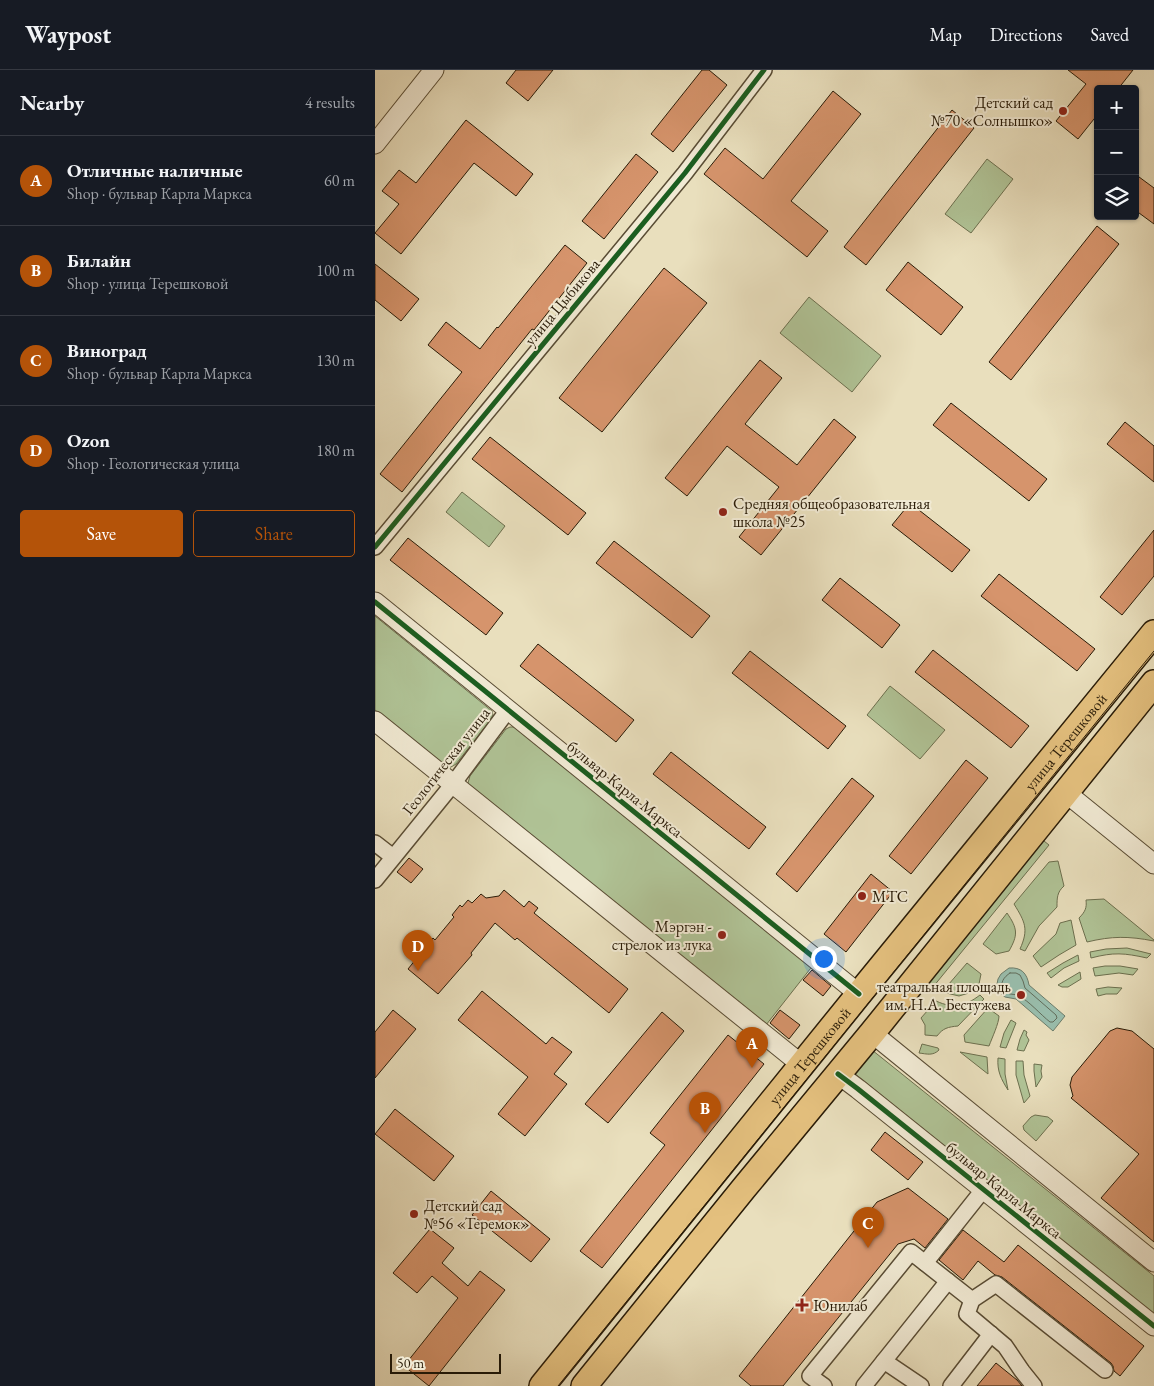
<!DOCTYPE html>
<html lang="en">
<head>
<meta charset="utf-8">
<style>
  body { margin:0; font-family:"EB Garamond",serif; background:#20242c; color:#f1f3f6 }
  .controls { position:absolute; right:15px; top:15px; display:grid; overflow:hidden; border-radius:5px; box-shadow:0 1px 4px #0004 }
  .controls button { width:45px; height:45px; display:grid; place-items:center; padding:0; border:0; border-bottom:1px solid #363941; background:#171b24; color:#f1f3f6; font:25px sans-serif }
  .scale { position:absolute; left:15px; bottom:12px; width:111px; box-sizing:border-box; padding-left:5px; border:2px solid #291b07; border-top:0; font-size:14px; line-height:18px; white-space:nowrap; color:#291b07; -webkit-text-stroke:4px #f1ead4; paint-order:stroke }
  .you { position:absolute; left:448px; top:888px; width:18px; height:18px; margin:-12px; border:4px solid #fff; border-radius:50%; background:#1a73e8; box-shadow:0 0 0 8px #1a73e833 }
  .badge { display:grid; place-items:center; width:32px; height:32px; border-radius:50%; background:#b45309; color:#fff; font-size:16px; font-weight:700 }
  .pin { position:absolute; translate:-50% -41px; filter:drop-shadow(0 1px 2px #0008) }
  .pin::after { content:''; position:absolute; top:26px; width:18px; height:15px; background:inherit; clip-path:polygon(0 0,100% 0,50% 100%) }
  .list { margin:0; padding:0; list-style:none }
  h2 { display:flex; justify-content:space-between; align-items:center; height:65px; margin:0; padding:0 20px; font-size:21px }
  h2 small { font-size:16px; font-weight:400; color:#9ea1a6 }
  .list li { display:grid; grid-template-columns:32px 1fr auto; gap:15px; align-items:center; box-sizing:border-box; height:90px; padding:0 20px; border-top:1px solid #363941 }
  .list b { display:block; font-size:19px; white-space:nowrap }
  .list p { margin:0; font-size:16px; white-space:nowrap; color:#9ea1a6 }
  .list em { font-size:16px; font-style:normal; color:#9ea1a6 }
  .actions { display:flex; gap:10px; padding:15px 20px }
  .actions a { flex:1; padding:11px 0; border:1px solid #b45309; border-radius:5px; text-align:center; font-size:18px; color:#b45309 }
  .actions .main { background:#b45309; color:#fff }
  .icon { flex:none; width:28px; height:28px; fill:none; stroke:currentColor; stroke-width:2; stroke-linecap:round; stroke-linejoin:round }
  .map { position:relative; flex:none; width:779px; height:1316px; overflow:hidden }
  header { display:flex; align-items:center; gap:30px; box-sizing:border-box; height:70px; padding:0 25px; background:#171b24; border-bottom:1px solid #363941 }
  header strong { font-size:24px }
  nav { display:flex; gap:28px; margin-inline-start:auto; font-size:18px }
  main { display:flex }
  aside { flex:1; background:#171b24 }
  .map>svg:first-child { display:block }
</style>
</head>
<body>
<header>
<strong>Waypost</strong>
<nav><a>Map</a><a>Directions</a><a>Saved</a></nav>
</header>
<main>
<aside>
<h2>Nearby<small>4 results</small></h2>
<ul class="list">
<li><span class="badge">A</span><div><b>Отличные наличные</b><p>Shop · бульвар Карла Маркса</p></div><em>60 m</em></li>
<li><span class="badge">B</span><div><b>Билайн</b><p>Shop · улица Терешковой</p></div><em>100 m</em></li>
<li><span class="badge">C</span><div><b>Виноград</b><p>Shop · бульвар Карла Маркса</p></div><em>130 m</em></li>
<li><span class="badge">D</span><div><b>Ozon</b><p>Shop · Геологическая улица</p></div><em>180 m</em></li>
</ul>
<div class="actions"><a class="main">Save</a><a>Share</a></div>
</aside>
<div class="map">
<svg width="779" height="1316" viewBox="0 0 779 1316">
  <rect width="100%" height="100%" fill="#e9dfbd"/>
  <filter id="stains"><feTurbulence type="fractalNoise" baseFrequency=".004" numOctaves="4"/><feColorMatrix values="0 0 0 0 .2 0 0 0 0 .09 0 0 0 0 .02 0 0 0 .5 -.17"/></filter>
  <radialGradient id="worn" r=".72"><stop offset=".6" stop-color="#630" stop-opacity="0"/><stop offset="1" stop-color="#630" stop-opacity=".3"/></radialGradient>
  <!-- green -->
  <g fill="#b0c396" stroke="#6c6f4e">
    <polygon points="612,89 638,109 596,163 570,144"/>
    <polygon points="434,227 506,286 477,322 405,263"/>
    <polygon points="87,422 130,456 114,477 71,442"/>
    <path d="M0,546L117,641L118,645L114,652L81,694C75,698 73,699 68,695L0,640Z"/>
    <polygon points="515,616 570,660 545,689 492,645"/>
    <polygon points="135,657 140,657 439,894 391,955 96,718 93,713 95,706 131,659"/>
    <polygon points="669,771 674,775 558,917 549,909 661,773"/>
    <path d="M683,791L689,816C682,822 682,828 682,837L664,856L650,881L645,879C654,859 650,852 639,834L674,792Z"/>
    <path d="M729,829L779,870V871C753,866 737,866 712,872L704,848C710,842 712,838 711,830Z"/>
    <path d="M632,843C643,859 643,865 634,881L621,884L608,874Z"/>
    <polygon points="696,850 701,875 684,885 666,897 658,886 681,864 685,853"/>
    <path d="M752,878L776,884L772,888C749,883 739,882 716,888L715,882L731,879Z"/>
    <polygon points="703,885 704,891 689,898 676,908 672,903 688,893"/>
    <polygon points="592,893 606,904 604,914 597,922 584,926 567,922"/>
    <polygon points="730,896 745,896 763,899 758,905 744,903 720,906 718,898"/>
    <polygon points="705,902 706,909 693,917 687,917 683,915"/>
    <polygon points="733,917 747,918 742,924 731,924 723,926 721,919"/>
    <path d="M605,925L609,929L583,956C573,957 568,958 562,966L550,965V955L546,948L561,931C579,939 589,937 605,925Z"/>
    <path d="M613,938L624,946C624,953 617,968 614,976L590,972L589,965Z"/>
    <polygon points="636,950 641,953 631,978 625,977 629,963"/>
    <polygon points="649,960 652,962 651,965 654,970 649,981 642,980 645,969"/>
    <path d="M547,974L563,978L564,980C558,986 552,984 544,983Z"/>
    <polygon points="497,980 779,1206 779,1245 479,1003"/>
    <polygon points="585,982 612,987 613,1004"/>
    <path d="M623,988L630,989V1004L633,1020C626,1009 622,1001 623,988Z"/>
    <polygon points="641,991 648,991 649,1005 655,1026 649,1033 641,1005"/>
    <polygon points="659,994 667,995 666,1001 667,1007 661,1017 659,1001"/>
    <polygon points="660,1045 673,1047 678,1051 661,1071 649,1060 648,1056 656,1047"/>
  </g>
  <!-- water -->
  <path fill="#99bdac" stroke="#6c7c6a" d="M634,898C646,897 652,903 654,915L690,946L678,961L641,929L630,927L626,924L622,914L623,909L626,904Z"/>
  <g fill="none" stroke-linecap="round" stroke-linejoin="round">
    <!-- shore -->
    <path stroke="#616c5a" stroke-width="1" d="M635,903H641L645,905L648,911L650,918L681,945L682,948L678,952H675C666,945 654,931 644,926C639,923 633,926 629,920C624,913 629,907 635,903Z"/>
  </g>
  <!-- building -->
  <g fill="#d6946c" stroke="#291b07">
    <polygon points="141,0 178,0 153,31 131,13"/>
    <polygon points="327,0 334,0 352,15 298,82 276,64"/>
    <polygon points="693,0 758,0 743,19 723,19 723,44 703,69 681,51 711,14"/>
    <polygon points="458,21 486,44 416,131 453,161 432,187 329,104 350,78 388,109"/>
    <polygon points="577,40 599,58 491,195 469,177"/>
    <polygon points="91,50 158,104 141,126 99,93 26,184 0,163 24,134 7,121 24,100 41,113"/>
    <polygon points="261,84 283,102 229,169 207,151"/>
    <polygon points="760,104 779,118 779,154 760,140"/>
    <polygon points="722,156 744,174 636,310 614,292"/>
    <polygon points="190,175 212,193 159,260 157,259 27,422 5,404 87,302 53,275 71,252 105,279 122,257 123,258"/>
    <polygon points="533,192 588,237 566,265 511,220"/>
    <polygon points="0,194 44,229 26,251 0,230"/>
    <polygon points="289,198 332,233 227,362 184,328"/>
    <polygon points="385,290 407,308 370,354 422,395 459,349 481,367 386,485 364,467 404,417 352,376 312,426 290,408"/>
    <polygon points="576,333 672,409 654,431 558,355"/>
    <polygon points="750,352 779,376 779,412 732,374"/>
    <polygon points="115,367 211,443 193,465 97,389"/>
    <polygon points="535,433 595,480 577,502 517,455"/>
    <polygon points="779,460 779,506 747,545 725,527"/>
    <polygon points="33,468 128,543 111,565 15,490"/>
    <polygon points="239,471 335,546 317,568 221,493"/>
    <polygon points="624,504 720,579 702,601 606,526"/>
    <polygon points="465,508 525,555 507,578 447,530"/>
    <polygon points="163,574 259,650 241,672 145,596"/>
    <polygon points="558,580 654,656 636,678 540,602"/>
    <polygon points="375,581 471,656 453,679 357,603"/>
    <polygon points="296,682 391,757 374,779 278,704"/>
    <polygon points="591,690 613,708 536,804 514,786"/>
    <polygon points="477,708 499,726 422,822 401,804"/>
    <polygon points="34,788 48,799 36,813 22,802"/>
    <polygon points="496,804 518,822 471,882 449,864"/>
    <polygon points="129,820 149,837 154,831 163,838 159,843 253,919 234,943 142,868 140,870 120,853 96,883 97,885 63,924 33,899 58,868 60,870 79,847 77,845 85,835 87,837 93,830 97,833 106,824 111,828 124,826"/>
    <polygon points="437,900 456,916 448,926 428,910"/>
    <polygon points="107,921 171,974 177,967 197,982 179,1004 192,1014 150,1066 123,1044 153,1007 83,950"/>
    <polygon points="18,940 41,959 0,1008 0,962"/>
    <polygon points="405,940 425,955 414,969 395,953"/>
    <polygon points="287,942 309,961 233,1053 210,1034"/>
    <polygon points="742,958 757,961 779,979 779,1172 726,1128 764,1084 696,1028 698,1026 695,1015 697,1007 735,961"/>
    <polygon points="353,965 389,994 227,1198 205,1181 290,1075 275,1063"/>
    <polygon points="20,1039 79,1086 59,1111 0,1064"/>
    <polygon points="510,1062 548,1092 533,1110 496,1080"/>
    <polygon points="533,1118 573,1149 550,1178 539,1169 523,1174 408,1316 376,1316 364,1306 502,1132"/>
    <polygon points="116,1121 175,1169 156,1192 97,1145"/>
    <polygon points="55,1159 79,1178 67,1193 93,1216 105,1201 130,1220 54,1316 29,1296 83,1228 57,1206 42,1223 18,1203"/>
    <polygon points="588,1160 629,1192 643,1175 769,1276 745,1306 739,1301 738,1296 736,1293 627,1207 620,1205 603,1191 588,1210 564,1190"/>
    <polygon points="621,1293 642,1310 647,1316 602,1316"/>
  </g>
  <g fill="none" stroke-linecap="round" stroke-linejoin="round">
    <defs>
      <g id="minor">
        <polyline points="0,477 310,103 389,0"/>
        <polyline points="0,773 18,787"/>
        <polyline points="0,810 78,714 133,640"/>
        <polyline points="550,1193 608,1120"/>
        <polyline points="509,1291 546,1316"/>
        <polyline points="449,1316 435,1306 536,1182 597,1230"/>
        <polyline points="489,1316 573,1211"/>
        <polyline points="576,1316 616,1264"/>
        <polyline points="659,1316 647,1301 630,1276 592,1244 597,1230 621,1214 730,1300"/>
      </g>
      <g id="tertiary">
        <polyline points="0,74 59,0"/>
        <polyline points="0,532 484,924"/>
        <polyline points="0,651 427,995"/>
        <polyline points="690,722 779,794"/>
        <polyline points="497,963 779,1192"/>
        <polyline points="463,1004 483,1019 779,1256"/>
      </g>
      <g id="primary">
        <path id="s1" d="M167,1316L484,924L779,563"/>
        <polyline points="209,1316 369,1118 497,963 779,613"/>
      </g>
    </defs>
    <!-- minor casing -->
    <use href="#minor" stroke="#594c34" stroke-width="18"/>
    <!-- tertiary casing -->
    <use href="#tertiary" stroke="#594c34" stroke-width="21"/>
    <!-- primary casing -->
    <use href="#primary" stroke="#291b07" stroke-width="28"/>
    <!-- minor -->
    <use href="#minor" stroke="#f1ead4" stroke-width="15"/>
    <!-- tertiary -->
    <use href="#tertiary" stroke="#f1ead4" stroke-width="19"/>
    <!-- primary -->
    <use href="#primary" stroke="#e4c07e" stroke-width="25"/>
    <!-- tram -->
    <polyline stroke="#291b07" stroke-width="1" points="183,1316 779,581"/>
    <defs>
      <g id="cycleway">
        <polyline points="0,477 310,103 389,0"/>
        <polyline points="0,532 484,924"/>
        <polyline points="463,1004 483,1019 779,1256"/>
      </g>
    </defs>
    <!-- cycleway casing -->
    <use href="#cycleway" stroke="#f1ead4" stroke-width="8"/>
    <!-- cycleway -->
    <use href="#cycleway" stroke="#1b5e20" stroke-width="5"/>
  </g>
  <!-- markers -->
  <g fill="#8f2418" stroke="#f1ead4" stroke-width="2">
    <circle cx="688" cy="41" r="5"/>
    <circle cx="348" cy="442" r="5"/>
    <circle cx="487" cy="826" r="5"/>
    <circle cx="347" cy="865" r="5"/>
    <circle cx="646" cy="925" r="5"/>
    <circle cx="39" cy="1144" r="5"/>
    <path d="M424.5 1227.5h5v5h5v5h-5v5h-5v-5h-5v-5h5z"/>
  </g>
  <g text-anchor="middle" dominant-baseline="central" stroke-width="4" stroke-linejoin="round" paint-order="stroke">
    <!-- poi labels -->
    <g font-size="16" fill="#291b07" stroke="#f1ead4" text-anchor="start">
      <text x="678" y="32" text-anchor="end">Детский сад<tspan x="678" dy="18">№70 «Солнышко»</tspan></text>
      <text x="358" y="433">Средняя общеобразовательная<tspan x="358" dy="18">школа №25</tspan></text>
      <text x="497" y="826">МТС</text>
      <text x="337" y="856" text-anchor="end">Мэргэн -<tspan x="337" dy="18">стрелок из лука</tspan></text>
      <text x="636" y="916" text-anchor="end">театральная площадь<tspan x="636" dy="18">им. Н.А. Бестужева</tspan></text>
      <text x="49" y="1135">Детский сад<tspan x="49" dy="18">№56 «Теремок»</tspan></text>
      <text x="438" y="1235">Юнилаб</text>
    </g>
    <!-- street labels -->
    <g font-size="16" fill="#291b07" stroke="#f1ead4">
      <text transform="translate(187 232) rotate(-50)">улица Цыбикова</text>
      <text stroke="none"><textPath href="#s1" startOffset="830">улица Терешковой</textPath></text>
      <text transform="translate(71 691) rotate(-52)">Геологическая улица</text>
      <text transform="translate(250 719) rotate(39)">бульвар Карла Маркса</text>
      <text stroke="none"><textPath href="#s1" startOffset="425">улица Терешковой</textPath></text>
      <text transform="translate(629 1120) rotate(39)">бульвар Карла Маркса</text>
    </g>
  </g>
  <rect width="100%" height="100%" filter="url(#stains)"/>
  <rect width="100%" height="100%" fill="url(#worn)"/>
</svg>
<div class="controls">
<button>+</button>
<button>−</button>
<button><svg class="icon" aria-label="layers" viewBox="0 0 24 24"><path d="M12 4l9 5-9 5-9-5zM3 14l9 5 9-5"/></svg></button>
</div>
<div class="scale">50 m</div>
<div class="you"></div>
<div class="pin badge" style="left:377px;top:998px">A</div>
<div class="pin badge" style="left:330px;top:1063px">B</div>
<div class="pin badge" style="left:493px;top:1178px">C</div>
<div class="pin badge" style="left:43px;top:901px">D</div>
</div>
</main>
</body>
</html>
